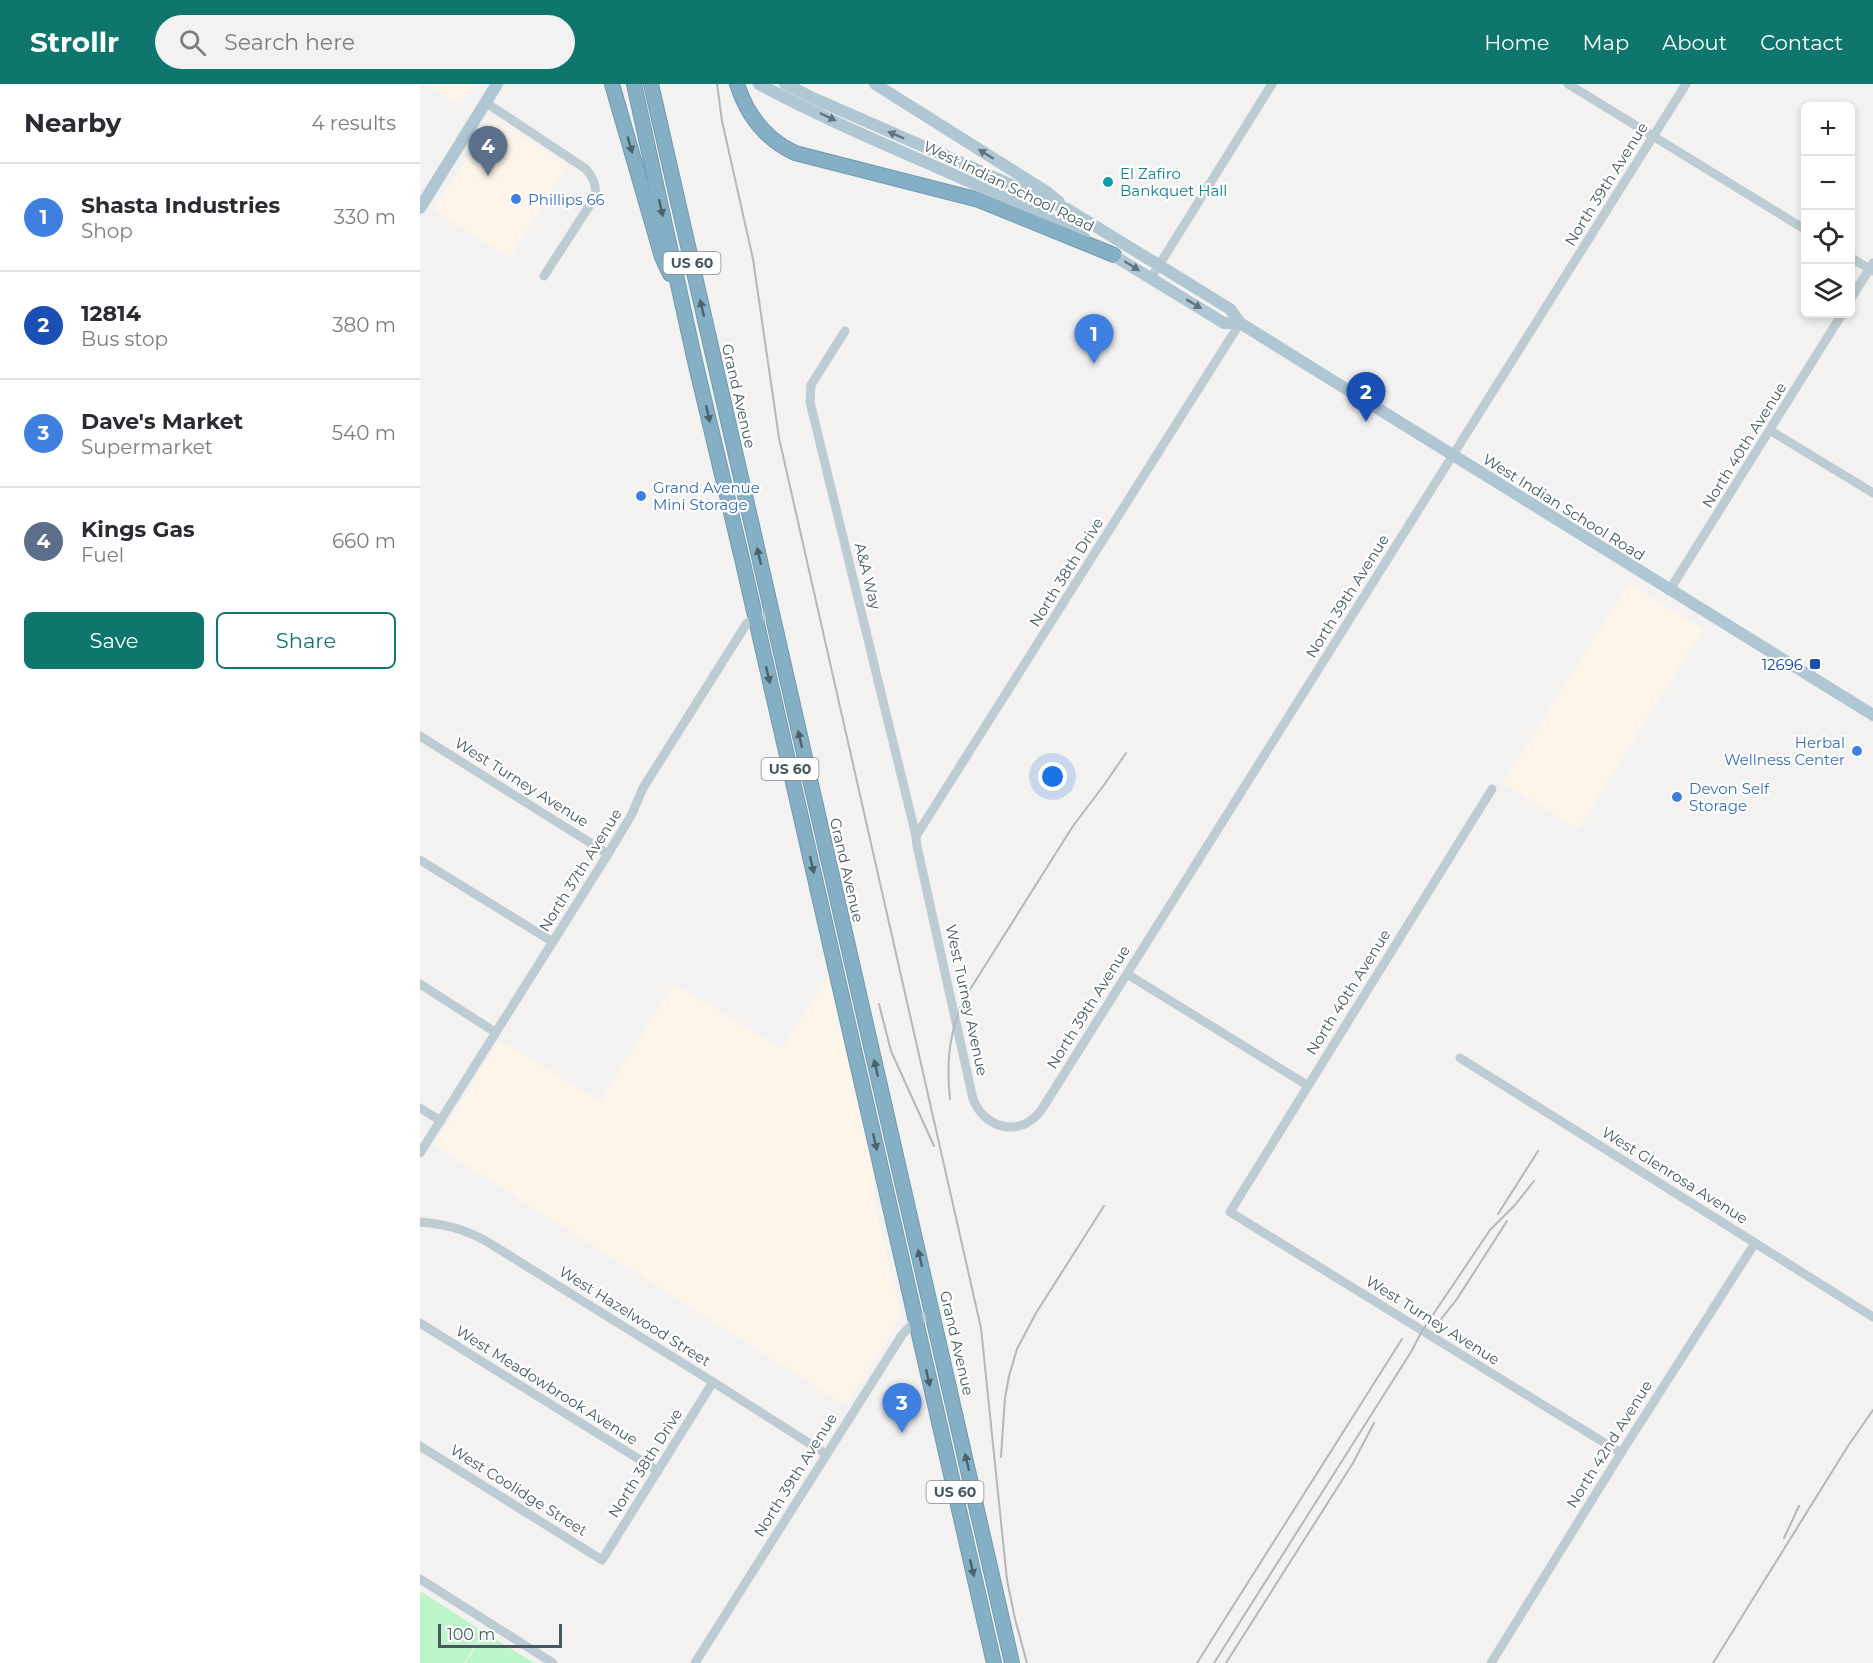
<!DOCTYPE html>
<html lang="en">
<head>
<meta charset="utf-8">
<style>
  body { margin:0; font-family:Montserrat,sans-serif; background:#f2f2f3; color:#2b2b33 }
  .controls { position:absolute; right:18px; top:18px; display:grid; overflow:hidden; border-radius:9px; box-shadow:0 3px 9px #0003 }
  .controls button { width:54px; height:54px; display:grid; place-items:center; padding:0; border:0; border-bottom:2px solid #e1e1e2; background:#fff; color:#2b2b33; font:30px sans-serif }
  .scale { position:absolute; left:18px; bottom:15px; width:124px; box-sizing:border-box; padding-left:6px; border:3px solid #465961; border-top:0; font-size:16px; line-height:21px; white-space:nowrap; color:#465961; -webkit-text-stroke:4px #fff; paint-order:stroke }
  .you { position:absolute; left:633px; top:693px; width:21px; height:21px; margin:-15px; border:4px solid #fff; border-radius:50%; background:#1a73e8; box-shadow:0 0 0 9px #1a73e833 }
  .badge { display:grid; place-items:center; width:39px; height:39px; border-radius:50%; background:#0f766e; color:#fff; font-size:20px; font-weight:700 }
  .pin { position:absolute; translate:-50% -50px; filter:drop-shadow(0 2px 3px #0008) }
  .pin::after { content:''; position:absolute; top:32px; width:21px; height:18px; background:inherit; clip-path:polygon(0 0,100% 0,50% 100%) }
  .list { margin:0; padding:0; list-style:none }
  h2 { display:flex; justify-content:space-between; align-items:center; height:78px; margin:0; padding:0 24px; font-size:26px }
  h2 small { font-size:20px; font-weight:400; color:#7c7c81 }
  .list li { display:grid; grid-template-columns:39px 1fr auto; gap:18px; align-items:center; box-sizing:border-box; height:108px; padding:0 24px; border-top:2px solid #e1e1e2 }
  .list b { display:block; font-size:22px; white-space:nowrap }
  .list p { margin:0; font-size:20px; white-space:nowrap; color:#7c7c81 }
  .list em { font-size:20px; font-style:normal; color:#7c7c81 }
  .actions { display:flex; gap:12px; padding:18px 24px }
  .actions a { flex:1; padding:14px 0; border:2px solid #0f766e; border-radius:9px; text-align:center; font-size:21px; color:#0f766e }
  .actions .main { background:#0f766e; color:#fff }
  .icon { flex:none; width:33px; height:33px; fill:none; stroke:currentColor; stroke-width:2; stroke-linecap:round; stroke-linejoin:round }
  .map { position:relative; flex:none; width:1453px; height:1579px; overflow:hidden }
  header { display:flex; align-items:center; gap:36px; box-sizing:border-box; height:84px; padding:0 30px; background:#0f766e; color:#fff }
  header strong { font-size:28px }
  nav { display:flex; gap:33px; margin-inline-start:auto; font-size:21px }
  .search { width:420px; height:54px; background:#f2f2f3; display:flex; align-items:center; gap:15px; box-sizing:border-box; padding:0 21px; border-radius:33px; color:#7c7c81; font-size:22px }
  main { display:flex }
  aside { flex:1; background:#fff }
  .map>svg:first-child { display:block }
</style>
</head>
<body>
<header>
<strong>Strollr</strong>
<div class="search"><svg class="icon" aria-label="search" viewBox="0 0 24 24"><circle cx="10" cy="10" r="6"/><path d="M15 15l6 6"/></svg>Search here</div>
<nav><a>Home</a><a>Map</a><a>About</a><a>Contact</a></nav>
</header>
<main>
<aside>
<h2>Nearby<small>4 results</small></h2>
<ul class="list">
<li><span class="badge" style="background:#3f7fe0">1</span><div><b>Shasta Industries</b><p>Shop</p></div><em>330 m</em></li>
<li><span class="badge" style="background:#1a4fb4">2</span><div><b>12814</b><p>Bus stop</p></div><em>380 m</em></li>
<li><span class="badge" style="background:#3f7fe0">3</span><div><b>Dave's Market</b><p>Supermarket</p></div><em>540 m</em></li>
<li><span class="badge" style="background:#5c6f8a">4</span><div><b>Kings Gas</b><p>Fuel</p></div><em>660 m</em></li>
</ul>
<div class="actions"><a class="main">Save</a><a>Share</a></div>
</aside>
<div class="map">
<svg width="1453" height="1579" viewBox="0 0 1453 1579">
  <rect width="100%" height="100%" fill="#f4f1f1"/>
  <!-- commercial -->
  <g fill="#fef5ea">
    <polygon points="5,0 54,0 41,22"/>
    <polygon points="75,35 147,81 90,174 14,126 70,38"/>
    <polygon points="1209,500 1283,545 1158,745 1083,699"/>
    <polygon points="408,892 453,1085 455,1121 480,1230 473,1248 425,1321 14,1061 80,956 180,1018 254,900 362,965"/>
  </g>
  <!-- green -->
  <g fill="#bcf5c7">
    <polygon points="0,1507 64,1548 44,1579 0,1579"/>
    <polygon points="65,1549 114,1579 45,1579"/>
  </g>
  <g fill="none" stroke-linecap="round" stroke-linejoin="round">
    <defs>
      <g id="highway">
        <polyline points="192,0 242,173 250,190"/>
        <polyline points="214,0 274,273 323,479 574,1579"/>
        <polyline points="231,0 592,1579"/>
        <path d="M317,0C327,31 345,55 375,69L559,116L694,171"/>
      </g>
    </defs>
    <!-- highway casing -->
    <use href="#highway" stroke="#6f9bb1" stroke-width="16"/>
    <!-- minor -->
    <g stroke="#bdccd2" stroke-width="9">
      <polyline points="1148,0 1386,146"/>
      <path d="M65,18L166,85C173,93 177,101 175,113L124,192"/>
      <polyline points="1430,173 1453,187"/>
      <polyline points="731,194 852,0"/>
      <polyline points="1430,216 1453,179"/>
      <path d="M425,247L391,301L390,318L496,752L497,762L553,1015C565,1046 602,1054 622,1025L1266,0"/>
      <polyline points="1351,347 1453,409"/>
      <polyline points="1249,507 1422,230"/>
      <polyline points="0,652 188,770"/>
      <polyline points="1072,705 810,1128 1201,1369"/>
      <polyline points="496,752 820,239"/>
      <polyline points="0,776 133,858"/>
      <polyline points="707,890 887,1001"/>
      <polyline points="0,900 75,948"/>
      <polyline points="1040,974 1453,1233"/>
      <polyline points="0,1024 21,1037"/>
      <polyline points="0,1069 188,770 212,730 223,704 327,539 335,534 352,530"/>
      <path d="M0,1138C25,1140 44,1145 66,1157L293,1298L406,1370"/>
      <polyline points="0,1239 238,1387"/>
      <polyline points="0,1362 182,1476 293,1298"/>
      <polyline points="0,1495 133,1579"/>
      <polyline points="275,1579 482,1251 495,1237 513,1231"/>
      <polyline points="1071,1579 1201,1369 1335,1159"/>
    </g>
    <!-- major -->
    <g stroke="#aec7d3" stroke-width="12">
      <path d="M339,0C445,57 558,96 664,153"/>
      <polyline points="365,0 393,14 649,126 810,225 820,239 902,290 1453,631"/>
      <polyline points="455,0 627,108 639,118"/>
      <polyline points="0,124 77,0"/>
      <polyline points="686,167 804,239 820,239"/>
    </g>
    <!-- highway -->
    <use href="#highway" stroke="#84afc5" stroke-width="14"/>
    <!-- rail -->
    <g stroke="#b2b8bc" stroke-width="2">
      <polyline points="297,0 302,37 333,175 359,354 561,1244 587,1496 595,1535 607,1579"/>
      <polyline points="459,920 471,967 514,1062"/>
      <path d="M530,1015C526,979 529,948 544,915L653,742L684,701L706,669"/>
      <polyline points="1078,1130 1118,1067"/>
      <polyline points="1018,1239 1037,1215 1087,1137"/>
      <polyline points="581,1373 585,1314 589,1292 597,1265 616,1229 684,1122"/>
      <polyline points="1364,1454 1379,1422"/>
      <polyline points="777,1579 982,1255"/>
      <polyline points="794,1579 991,1268 1002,1247 1070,1146 1095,1121 1114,1097"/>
      <polyline points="806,1579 933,1379 954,1339"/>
      <polyline points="1293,1579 1428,1362 1453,1326"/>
    </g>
  </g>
  <!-- one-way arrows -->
  <defs><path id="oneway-solid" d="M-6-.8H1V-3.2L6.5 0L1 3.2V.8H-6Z" transform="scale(1.5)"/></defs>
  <g fill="#60747e">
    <use href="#oneway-solid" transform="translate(408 33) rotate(25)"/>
    <use href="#oneway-solid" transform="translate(476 51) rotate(-157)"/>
    <use href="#oneway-solid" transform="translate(566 70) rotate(-148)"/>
    <use href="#oneway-solid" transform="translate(712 182) rotate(32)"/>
    <use href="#oneway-solid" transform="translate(774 220) rotate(31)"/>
  </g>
  <g fill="#4c626b">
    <use href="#oneway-solid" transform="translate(210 61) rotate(74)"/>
    <use href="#oneway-solid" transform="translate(241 124) rotate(77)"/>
    <use href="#oneway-solid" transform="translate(282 224) rotate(-103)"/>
    <use href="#oneway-solid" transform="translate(288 330) rotate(77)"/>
    <use href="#oneway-solid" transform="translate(339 472) rotate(-103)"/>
    <use href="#oneway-solid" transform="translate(348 591) rotate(77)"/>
    <use href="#oneway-solid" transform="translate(380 655) rotate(-103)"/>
    <use href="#oneway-solid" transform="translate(392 781) rotate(77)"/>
    <use href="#oneway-solid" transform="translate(456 984) rotate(-103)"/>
    <use href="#oneway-solid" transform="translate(455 1058) rotate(77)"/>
    <use href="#oneway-solid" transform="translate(500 1174) rotate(-103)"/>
    <use href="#oneway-solid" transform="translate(508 1294) rotate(77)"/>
    <use href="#oneway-solid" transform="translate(547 1378) rotate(-103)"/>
    <use href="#oneway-solid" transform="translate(552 1484) rotate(77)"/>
  </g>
  <!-- markers -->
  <circle fill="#0f9aa8" stroke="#fff" stroke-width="2" cx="688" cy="98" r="6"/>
  <g fill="#3f7fe0" stroke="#fff" stroke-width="2">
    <circle cx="96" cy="115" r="6"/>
    <circle cx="221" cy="412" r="6"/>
    <circle cx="1437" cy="667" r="6"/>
    <circle cx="1257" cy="713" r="6"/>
  </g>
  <rect fill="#1a4fb4" stroke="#fff" stroke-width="2" x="1389" y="574" width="12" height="12" rx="3"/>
  <g text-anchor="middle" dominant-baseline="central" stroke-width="4.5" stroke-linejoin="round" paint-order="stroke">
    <!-- shield labels -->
    <g fill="#fff" stroke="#7e8b90" stroke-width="1.5">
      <rect x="243.5" y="168" width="57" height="22" rx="4.5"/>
      <rect x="341.5" y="674" width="57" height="22" rx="4.5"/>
      <rect x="506.5" y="1397" width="57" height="22" rx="4.5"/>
    </g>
    <g font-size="14" font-weight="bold" fill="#465961">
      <text x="272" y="179">US 60</text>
      <text x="370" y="685">US 60</text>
      <text x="535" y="1408">US 60</text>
    </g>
    <!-- culture labels -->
    <g font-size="15" fill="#0d838f" stroke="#fff" text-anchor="start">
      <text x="700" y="89">El Zafiro<tspan x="700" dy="17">Bankquet Hall</tspan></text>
    </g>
    <!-- street labels -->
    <g font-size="15" fill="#465961" stroke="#fff">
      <text transform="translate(1186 100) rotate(-58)">North 39th Avenue</text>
      <text transform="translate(589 102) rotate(26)">West Indian School Road</text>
      <text transform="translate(319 312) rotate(77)">Grand Avenue</text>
      <text transform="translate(1324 361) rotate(-58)">North 40th Avenue</text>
      <text transform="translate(1144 423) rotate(32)">West Indian School Road</text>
      <text transform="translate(646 488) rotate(-58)">North 38th Drive</text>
      <text transform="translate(448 492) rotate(76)">A&amp;A Way</text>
      <text transform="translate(927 512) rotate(-58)">North 39th Avenue</text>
      <text transform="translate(102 698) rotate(32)">West Turney Avenue</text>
      <text transform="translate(160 786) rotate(-58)">North 37th Avenue</text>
      <text transform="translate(427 786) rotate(77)">Grand Avenue</text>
      <text transform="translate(928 908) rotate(-58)">North 40th Avenue</text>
      <text transform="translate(547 916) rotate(78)">West Turney Avenue</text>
      <text transform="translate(668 923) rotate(-58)">North 39th Avenue</text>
      <text transform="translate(1255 1091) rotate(32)">West Glenrosa Avenue</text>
      <text transform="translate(215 1232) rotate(32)">West Hazelwood Street</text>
      <text transform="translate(1013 1236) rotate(32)">West Turney Avenue</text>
      <text transform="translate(537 1259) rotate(77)">Grand Avenue</text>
      <text transform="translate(127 1301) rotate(32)">West Meadowbrook Avenue</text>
      <text transform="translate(1189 1360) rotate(-58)">North 42nd Avenue</text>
      <text transform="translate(225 1379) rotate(-58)">North 38th Drive</text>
      <text transform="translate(375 1391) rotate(-58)">North 39th Avenue</text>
      <text transform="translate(99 1406) rotate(32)">West Coolidge Street</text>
    </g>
    <!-- shop labels -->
    <g font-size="15" fill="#366cbe" stroke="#fff" text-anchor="start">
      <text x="108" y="115">Phillips 66</text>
      <text x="233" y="403">Grand Avenue<tspan x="233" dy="17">Mini Storage</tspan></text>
      <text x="1425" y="658" text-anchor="end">Herbal<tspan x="1425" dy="17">Wellness Center</tspan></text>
      <text x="1269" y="704">Devon Self<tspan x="1269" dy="17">Storage</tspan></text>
    </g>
    <!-- transit labels -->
    <g font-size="15" fill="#164399" stroke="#fff" text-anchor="end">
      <text x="1383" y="580">12696</text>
    </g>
  </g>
</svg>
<div class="controls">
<button>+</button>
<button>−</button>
<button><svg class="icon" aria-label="locate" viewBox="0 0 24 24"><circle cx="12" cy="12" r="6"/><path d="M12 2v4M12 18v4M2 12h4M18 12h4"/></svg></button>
<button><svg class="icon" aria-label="layers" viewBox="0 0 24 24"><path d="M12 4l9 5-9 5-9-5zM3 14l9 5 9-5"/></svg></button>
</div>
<div class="scale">100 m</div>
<div class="you"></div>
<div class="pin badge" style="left:674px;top:280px;background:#3f7fe0">1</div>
<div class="pin badge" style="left:946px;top:338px;background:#1a4fb4">2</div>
<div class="pin badge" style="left:482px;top:1349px;background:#3f7fe0">3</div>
<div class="pin badge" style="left:68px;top:92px;background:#5c6f8a">4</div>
</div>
</main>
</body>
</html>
